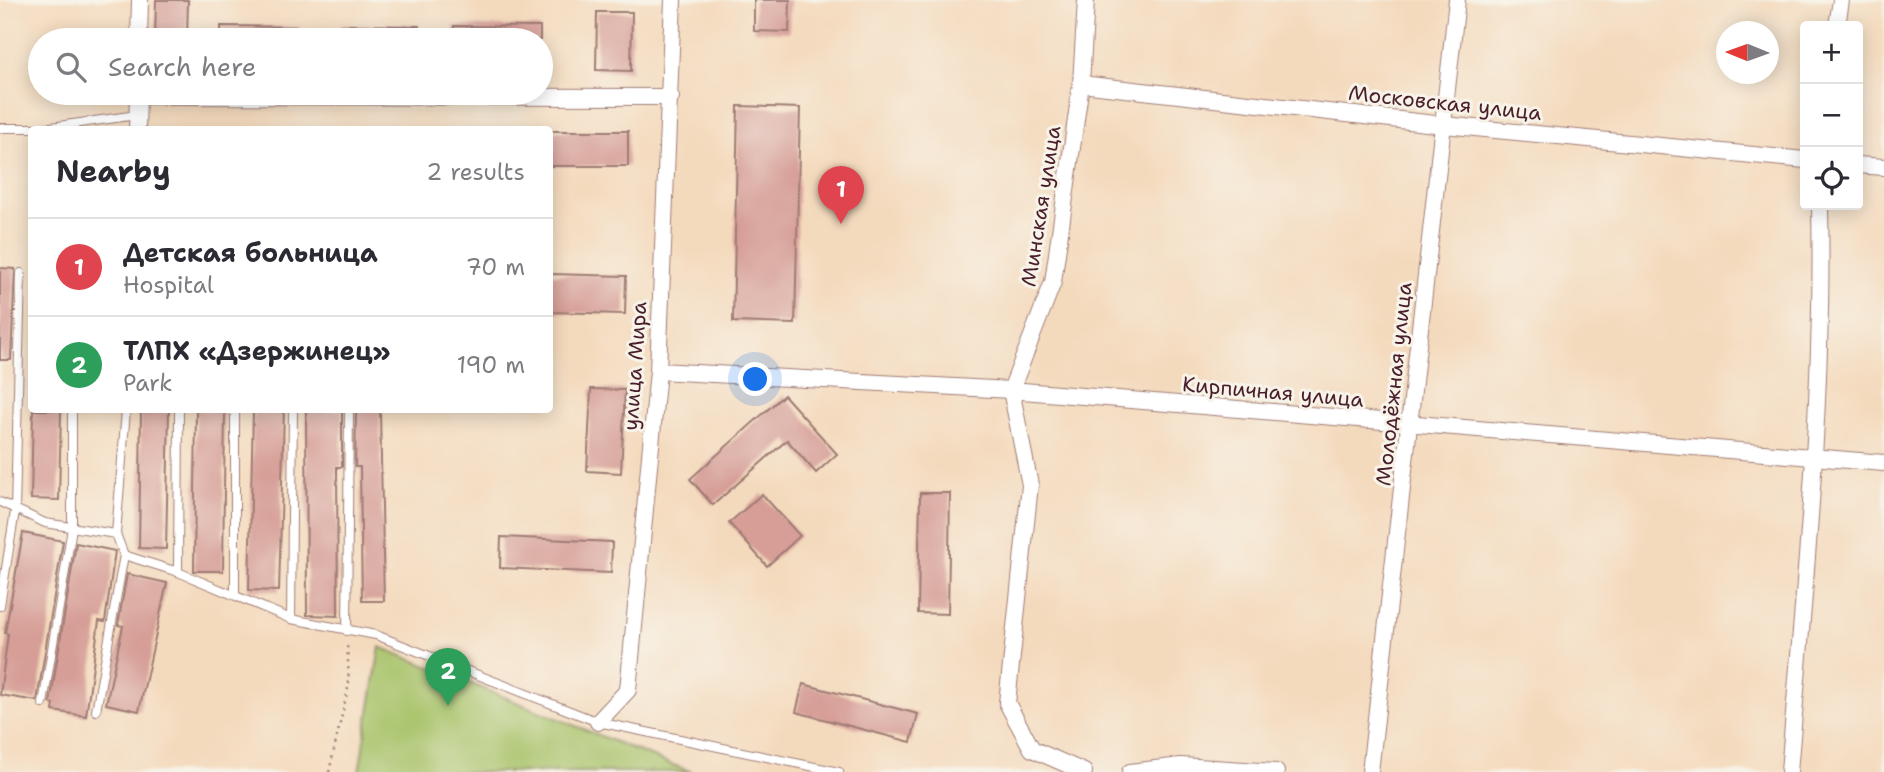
<!DOCTYPE html>
<html lang="en">
<head>
<meta charset="utf-8">
<style>
  body { margin:0; font-family:"Shantell Sans",sans-serif; background:#f7f7f7; color:#2b2b33 }
  .controls { position:absolute; right:21px; top:21px; display:grid; overflow:hidden; border-radius:7px; box-shadow:0 4px 18px #0003 }
  .controls button { width:63px; height:63px; display:grid; place-items:center; padding:0; border:0; border-bottom:2px solid #e1e1e2; background:#fff; color:#2b2b33; font:35px sans-serif }
  .compass { position:absolute; left:1716px; top:21px; width:63px; height:63px; border-radius:50%; background:#fff; box-shadow:0 4px 18px #0003; rotate:271deg }
  .you { position:absolute; left:756px; top:380px; width:24px; height:24px; margin:-18px; border:5px solid #fff; border-radius:50%; background:#1a73e8; box-shadow:0 0 0 10px #1a73e833 }
  .badge { display:grid; place-items:center; width:46px; height:46px; border-radius:50%; background:#1a73e8; color:#fff; font-size:23px; font-weight:700 }
  .pin { position:absolute; translate:-50% -58px; filter:drop-shadow(0 2px 4px #0008) }
  .pin::after { content:''; position:absolute; top:37px; width:24px; height:21px; background:inherit; clip-path:polygon(0 0,100% 0,50% 100%) }
  .list { margin:0; padding:0; list-style:none }
  h2 { display:flex; justify-content:space-between; align-items:center; height:91px; margin:0; padding:0 28px; font-size:30px }
  h2 small { font-size:23px; font-weight:400; color:#7c7c81 }
  .list li { display:grid; grid-template-columns:46px 1fr auto; gap:21px; align-items:center; box-sizing:border-box; height:98px; padding:0 28px; border-top:2px solid #e1e1e2 }
  .list b { display:block; font-size:26px; white-space:nowrap }
  .list p { margin:0; font-size:23px; white-space:nowrap; color:#7c7c81 }
  .list em { font-size:23px; font-style:normal; color:#7c7c81 }
  .icon { flex:none; width:38px; height:38px; fill:none; stroke:currentColor; stroke-width:2; stroke-linecap:round; stroke-linejoin:round }
  .map { position:relative; flex:none; width:1884px; height:772px; overflow:hidden }
  .search { position:absolute; background:#fff; box-shadow:0 4px 18px #0003; left:28px; top:28px; width:525px; height:77px; display:flex; align-items:center; gap:18px; box-sizing:border-box; padding:0 24px; border-radius:38px; color:#7c7c81; font-size:26px }
  .panel { position:absolute; background:#fff; box-shadow:0 4px 18px #0003; left:28px; top:126px; width:525px; height:287px; border-radius:7px }
  .map>svg:first-child { display:block }
</style>
</head>
<body>
<div class="map">
<svg width="1884" height="772" viewBox="0 0 1884 772">
  <rect width="100%" height="100%" fill="#f7f3e8"/>
  <filter id="ink" filterUnits="userSpaceOnUse"><feTurbulence type="fractalNoise" baseFrequency=".0143" numOctaves="2"/><feDisplacementMap in="SourceGraphic" scale="14" xChannelSelector="R" yChannelSelector="G"/><feConvolveMatrix kernelMatrix="1 2 1 2 8 2 1 2 1" color-interpolation-filters="sRGB"/></filter>
  <filter id="wash" filterUnits="userSpaceOnUse"><feTurbulence type="fractalNoise" baseFrequency=".00686" numOctaves="4" result="noise"/><feDisplacementMap in="SourceGraphic" scale="28" xChannelSelector="R" yChannelSelector="G"/><feGaussianBlur stdDeviation="1.57" result="paint"/><feColorMatrix in="noise" values="0 0 0 0 0 0 0 0 0 0 0 0 0 0 0 0 0 1.4 0 .05"/><feComposite in="paint" operator="in"/></filter>
  <g filter="url(#wash)">
    <rect width="100%" height="100%" fill="#f4dabd"/>
    <!-- green -->
    <polygon fill="#a8c36a" stroke="#79714a" stroke-width="2" points="380,647 670,764 692,772 359,772"/>
    <g id="blocks">
      <!-- building -->
      <g fill="#d69e96">
        <polygon points="156,0 188,0 187,40 155,40"/>
        <polygon points="754,0 790,0 789,32 754,31"/>
        <polygon points="597,12 632,12 631,71 596,70"/>
        <polygon points="341,25 419,26 419,40 341,40"/>
        <polygon points="221,26 300,27 299,40 221,40"/>
        <polygon points="454,26 540,27 540,40 454,40"/>
        <polygon points="738,106 800,108 795,324 733,322"/>
        <rect x="550" y="131" width="78" height="35"/>
        <polygon points="0,268 15,269 11,360 0,360"/>
        <polygon points="550,274 626,276 625,314 550,312"/>
        <polygon points="591,389 625,390 621,473 587,471"/>
        <polygon points="784,395 837,454 816,473 787,440 713,505 690,479"/>
        <polygon points="33,410 61,410 59,500 31,499"/>
        <polygon points="141,410 169,410 166,549 139,548"/>
        <polygon points="196,410 225,410 223,571 194,571"/>
        <polygon points="253,410 284,410 279,591 249,590"/>
        <polygon points="306,410 342,410 342,467 337,467 338,616 307,615"/>
        <polygon points="356,410 380,410 384,601 362,601 360,467 355,467"/>
        <polygon points="920,493 950,493 948,614 918,613"/>
        <polygon points="762,494 800,536 767,566 729,523"/>
        <polygon points="23,533 63,541 37,701 0,695 8,634 5,633"/>
        <polygon points="501,537 612,542 611,573 500,568"/>
        <polygon points="76,543 115,551 105,622 99,621 86,716 53,711 54,704 50,703"/>
        <polygon points="127,574 167,583 139,711 106,704 123,626 118,625"/>
        <polygon points="803,684 918,714 911,742 796,712"/>
      </g>
    </g>
  </g>
  <g filter="url(#ink)">
    <use href="#blocks" fill-opacity="0" stroke="#9f7c74" stroke-width="2"/>
    <g fill="none" stroke-linecap="round" stroke-linejoin="round">
      <defs>
        <g id="service">
          <polyline points="0,128 44,128 137,115"/>
          <polyline points="235,410 235,595"/>
          <polyline points="0,502 45,523 116,534 124,555 178,572 291,619 376,635 598,722 839,772"/>
          <polyline points="116,534 126,410"/>
          <polyline points="178,572 179,410"/>
          <polyline points="0,606 15,511 21,273"/>
          <polyline points="291,619 293,410"/>
          <polyline points="347,631 349,410"/>
          <polyline points="43,704 72,528 72,410"/>
          <polyline points="96,711 124,555"/>
        </g>
        <g id="minor">
          <polyline points="1837,26 1841,0"/>
          <polyline points="139,40 140,0"/>
          <polyline points="1081,84 1444,125 1805,160"/>
          <polyline points="138,96 671,97"/>
          <polyline points="137,130 138,93"/>
          <polyline points="1858,165 1884,167"/>
          <polyline points="658,371 1011,390 1884,463"/>
          <polyline points="598,722 628,690 658,371 673,0"/>
          <polyline points="1084,772 1032,749 1007,703 1030,485 1011,390 1053,282 1081,84 1086,0"/>
          <polyline points="1130,772 1181,766 1276,772"/>
          <polyline points="1370,772 1457,0"/>
          <path d="M1789,772C1805,583 1824,394 1820,205"/>
        </g>
      </defs>
      <!-- service casing -->
      <use href="#service" stroke="#9f7c74" stroke-width="10"/>
      <!-- minor casing -->
      <use href="#minor" stroke="#9f7c74" stroke-width="18"/>
      <!-- path -->
      <polyline stroke="#9f7c74" stroke-width="2.5" stroke-dasharray="2 5" stroke-linecap="butt" points="329,772 349,684 347,641"/>
      <!-- service -->
      <use href="#service" stroke="#fff" stroke-width="8"/>
      <!-- minor -->
      <use href="#minor" stroke="#fff" stroke-width="16"/>
    </g>
  </g>
  <g text-anchor="middle" dominant-baseline="central" stroke-width="6" stroke-linejoin="round" paint-order="stroke">
    <!-- street labels -->
    <g font-size="21" fill="#4a1f2b" stroke="#f7f3e8">
      <text transform="translate(1445 103) rotate(6)">Московская улица</text>
      <text transform="translate(1041 206) rotate(-81)">Минская улица</text>
      <text transform="translate(635 366) rotate(-86)">улица Мира</text>
      <text transform="translate(1394 384) rotate(-84)">Молодёжная улица</text>
      <text transform="translate(1273 392) rotate(5)">Кирпичная улица</text>
    </g>
  </g>
</svg>
<div class="controls">
<button>+</button>
<button>−</button>
<button><svg class="icon" aria-label="locate" viewBox="0 0 24 24"><circle cx="12" cy="12" r="6"/><path d="M12 2v4M12 18v4M2 12h4M18 12h4"/></svg></button>
</div>
<svg class="compass" viewBox="-18 -18 36 36"><path d="M0-13l5 13h-10z" fill="#e53935"/><path d="M0 13l5-13h-10z" fill="#7c7c81"/></svg>
<div class="you"></div>
<div class="pin badge" style="left:841px;top:224px;background:#e0444e">1</div>
<div class="pin badge" style="left:448px;top:706px;background:#2e9e5b">2</div>
<div class="search"><svg class="icon" aria-label="search" viewBox="0 0 24 24"><circle cx="10" cy="10" r="6"/><path d="M15 15l6 6"/></svg>Search here</div>
<section class="panel">
<h2>Nearby<small>2 results</small></h2>
<ul class="list">
<li><span class="badge" style="background:#e0444e">1</span><div><b>Детская больница</b><p>Hospital</p></div><em>70 m</em></li>
<li><span class="badge" style="background:#2e9e5b">2</span><div><b>ТЛПХ «Дзержинец»</b><p>Park</p></div><em>190 m</em></li>
</ul>
</section>
</div>
</body>
</html>
